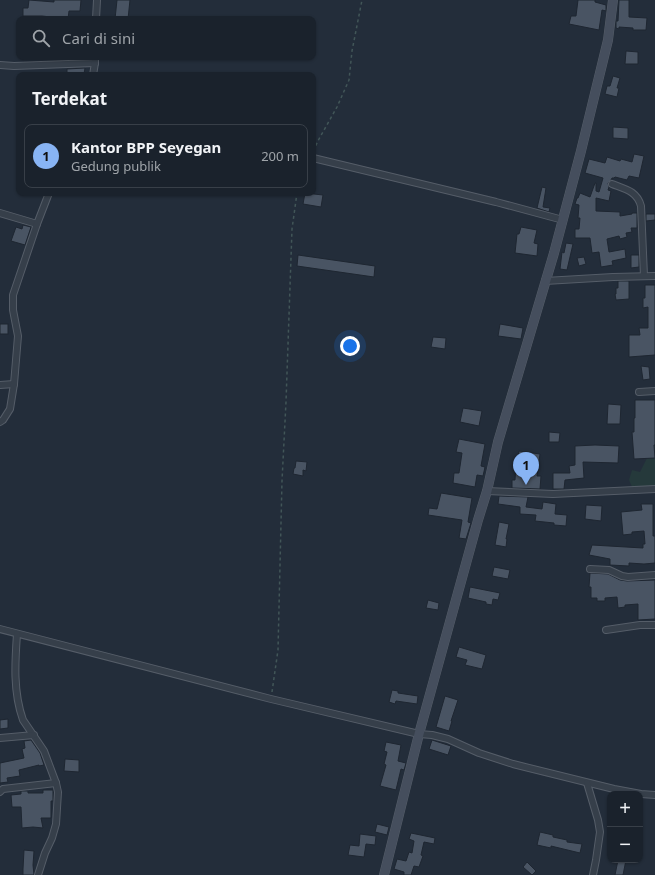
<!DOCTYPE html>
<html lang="id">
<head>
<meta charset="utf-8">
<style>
  body { margin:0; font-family:"Noto Sans",sans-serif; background:#232a34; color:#f1f3f6 }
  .controls { position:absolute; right:12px; bottom:12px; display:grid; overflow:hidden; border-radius:8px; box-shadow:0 1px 3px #0004 }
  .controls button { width:36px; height:36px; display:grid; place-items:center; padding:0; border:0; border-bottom:1px solid #383f48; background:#1a222c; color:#f1f3f6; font:20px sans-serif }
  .you { position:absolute; left:350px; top:346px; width:14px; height:14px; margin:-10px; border:3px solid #fff; border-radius:50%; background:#1a73e8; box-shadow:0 0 0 6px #1a73e833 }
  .badge { display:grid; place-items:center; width:26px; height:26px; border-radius:50%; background:#88b4f4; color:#111; font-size:13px; font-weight:700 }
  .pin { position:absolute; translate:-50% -33px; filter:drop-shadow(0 1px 2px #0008) }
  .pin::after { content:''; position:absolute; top:21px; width:14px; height:12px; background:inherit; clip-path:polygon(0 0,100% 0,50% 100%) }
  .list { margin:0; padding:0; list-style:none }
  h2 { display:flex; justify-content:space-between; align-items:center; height:52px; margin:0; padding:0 16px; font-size:17px }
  h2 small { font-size:13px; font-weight:400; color:#9fa4a9 }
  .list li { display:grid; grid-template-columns:26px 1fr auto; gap:12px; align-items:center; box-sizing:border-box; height:64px; margin:0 8px 8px; padding:0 8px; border:1px solid #383f48; border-radius:8px }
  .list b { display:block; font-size:15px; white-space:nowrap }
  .list p { margin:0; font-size:13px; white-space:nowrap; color:#9fa4a9 }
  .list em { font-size:13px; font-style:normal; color:#9fa4a9 }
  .icon { flex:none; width:22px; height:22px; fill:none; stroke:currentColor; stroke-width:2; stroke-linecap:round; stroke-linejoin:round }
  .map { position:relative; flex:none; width:655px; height:875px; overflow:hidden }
  .search { position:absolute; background:#1a222c; box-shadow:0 1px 3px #0004; left:16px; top:16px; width:300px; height:44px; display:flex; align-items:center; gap:10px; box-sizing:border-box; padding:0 14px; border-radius:8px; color:#9fa4a9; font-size:15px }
  .panel { position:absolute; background:#1a222c; box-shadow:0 1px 3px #0004; left:16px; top:72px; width:300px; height:124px; border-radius:8px }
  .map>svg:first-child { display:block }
</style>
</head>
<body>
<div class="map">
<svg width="655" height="875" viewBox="0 0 655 875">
  <rect width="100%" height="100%" fill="#232d3a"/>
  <!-- green -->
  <polygon fill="#25393b" points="655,428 655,486 632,487 629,480 632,470 640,472 647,458"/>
  <!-- building -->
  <g fill="#495463" stroke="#1e2631">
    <polygon points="29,0 54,2 54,0 81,0 80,11 69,11 68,19 42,16 23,16 23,8 28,8"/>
    <polygon points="117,0 130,0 128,19 115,19"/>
    <polygon points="578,0 595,0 595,2 606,5 606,11 602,10 599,30 569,24 571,16 576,16"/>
    <polygon points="619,0 629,0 629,17 647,18 646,30 633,30 633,28 619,27 619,29 616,28 616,21 618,21"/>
    <polygon points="626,51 638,52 638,64 625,64"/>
    <polygon points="85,68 84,74 67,73 67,69"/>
    <polygon points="613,76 620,78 617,88 619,88 617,97 605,94 607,86 610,86"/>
    <polygon points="613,127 628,128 628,139 613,138"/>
    <polygon points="634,154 644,156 639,178 629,176 627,180 615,177 614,178 612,178 611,180 608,183 609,187 608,190 611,191 609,201 596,198 596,211 620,212 620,216 632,214 632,213 637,213 637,228 631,228 632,232 626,233 627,237 620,239 619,236 607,239 609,252 625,249 626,258 612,261 613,265 601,267 599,252 592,253 590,238 575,238 575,229 579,229 580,218 578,218 579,205 575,204 577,198 578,198 580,193 590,197 595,183 596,183 596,191 599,192 603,178 585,173 589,159 605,163 607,157 620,161 621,159 632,162"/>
    <polygon points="542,187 546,188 543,207 550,208 549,212 537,208"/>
    <polygon points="305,193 323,195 321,207 303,204"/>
    <polygon points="646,214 655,214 655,220 646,221"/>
    <polygon points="23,225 31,227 25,245 11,241 16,227 22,229"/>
    <polygon points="521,227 537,230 534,243 538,244 537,256 515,253 517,234 519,234"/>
    <polygon points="566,243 573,244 567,270 560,269 562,252 564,253"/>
    <polygon points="298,255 375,266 374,277 297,266"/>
    <polygon points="631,255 639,255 639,267 631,268"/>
    <polygon points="584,257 586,264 579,266 577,258"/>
    <polygon points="618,281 629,281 629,299 616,300 615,294 616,294 616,288 618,288"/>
    <polygon points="645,285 655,285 655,355 629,357 629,335 640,335 639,328 648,328 648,307 643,308 643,298 645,298"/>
    <rect x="0" y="324" width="8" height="10"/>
    <polygon points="500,324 523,328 521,339 498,336"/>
    <polygon points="433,337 446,338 445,349 431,347"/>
    <polygon points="641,366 649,367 650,379 643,380"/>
    <polygon points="635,400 655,400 655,445 654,445 655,458 634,459 632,432 634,432 634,418 635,418"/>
    <polygon points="608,404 621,405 620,424 607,424"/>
    <polygon points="463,408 482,411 479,426 460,422"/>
    <polygon points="549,432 560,433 559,442 549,442"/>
    <polygon points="459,439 485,444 481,466 485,467 483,476 477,475 475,487 453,483 454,473 459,473 462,453 456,452"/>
    <polygon points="595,445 619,446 618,463 583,462 584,478 565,480 564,489 553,489 553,473 570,473 569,466 575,465 575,446"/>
    <polygon points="519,451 540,454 537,476 541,476 540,489 512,488 512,480 515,480 516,463 517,463"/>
    <polygon points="296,461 307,462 306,471 303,470 303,476 293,474 294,468 295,468"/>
    <polygon points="441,493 472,498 468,522 471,523 466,539 459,538 462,520 428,515 429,508 437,509"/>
    <polygon points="499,496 528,497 526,507 542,509 543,502 556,504 555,514 567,515 566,526 554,525 554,523 535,521 536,515 520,514 520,507 498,504"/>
    <polygon points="641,504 653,504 653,536 655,536 655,563 644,564 629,563 629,566 610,565 610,559 589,555 592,545 643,548 643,544 645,544 644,531 632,532 632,534 623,535 621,512 642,510"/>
    <polygon points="586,505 602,506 601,521 585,519"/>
    <polygon points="499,522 509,524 506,539 507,539 506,547 495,545"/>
    <polygon points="494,567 510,570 508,579 492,576"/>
    <polygon points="590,573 608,574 620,580 627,581 655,580 655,619 638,620 638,604 625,605 625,607 618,608 617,597 605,598 605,601 597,601 597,598 591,598 591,587 589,587"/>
    <polygon points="470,587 500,593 498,600 493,599 492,605 486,604 486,602 468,598"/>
    <polygon points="428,600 439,603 438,610 426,608"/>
    <polygon points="459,647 486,655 482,669 465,665 467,660 456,657"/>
    <polygon points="392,690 398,691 398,693 418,696 417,704 396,701 395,704 389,702"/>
    <polygon points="445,696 458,700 451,721 452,721 449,731 436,727"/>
    <polygon points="8,719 8,728 0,729 0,720"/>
    <polygon points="31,740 40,753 44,765 39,766 39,765 19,770 20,776 7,778 8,782 0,783 0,763 24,758 22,749 25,748 24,741"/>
    <polygon points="432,740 451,746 448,755 429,749"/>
    <polygon points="386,742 401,745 398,761 406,763 404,770 401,769 396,790 380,786 386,765 384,764 387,752 384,751"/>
    <polygon points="65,759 79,760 79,772 64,771"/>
    <polygon points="43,790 53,790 53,801 51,801 51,818 41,818 43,828 33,827 22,828 21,807 12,807 11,795 21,794 21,791 28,791 28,793 43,793"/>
    <polygon points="377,824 389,827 387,835 375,832"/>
    <polygon points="540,832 553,835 553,837 567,840 567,842 582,844 580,853 551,846 551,848 537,845"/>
    <polygon points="411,833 435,838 434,844 424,842 421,855 423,856 419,867 414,866 411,875 404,875 404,872 394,869 397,859 406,861 409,852 412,853 414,841 409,839"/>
    <polygon points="360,834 376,836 375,845 366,844 364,857 348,855 350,845 359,846"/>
    <polygon points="24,850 34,851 33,865 34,875 23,875 23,869"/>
    <polygon points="618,860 626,860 623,875 615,875"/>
    <polygon points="527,862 536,871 532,875 523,867"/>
  </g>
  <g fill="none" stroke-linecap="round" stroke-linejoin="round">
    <defs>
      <g id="street">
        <polyline points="96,19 97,0"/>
        <polyline points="0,65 14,66 95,63"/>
        <polyline points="93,75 95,63 95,57"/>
        <polyline points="313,158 496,202 563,220"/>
        <path d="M612,184C625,189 637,191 641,206L644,276"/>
        <polyline points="0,213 37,224"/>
        <polyline points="545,281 613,277 655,276"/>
        <polyline points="0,385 14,384"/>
        <polyline points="639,392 655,391"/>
        <polyline points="0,422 3,420 10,409 14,384 18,336 13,310 13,295 37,224 49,193"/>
        <polyline points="487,491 553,494 655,489"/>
        <polyline points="590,569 609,570 622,576 628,577 655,575"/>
        <polyline points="0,629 271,699 419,734 432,735 448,739 479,753 513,764 614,789 641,794 655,795"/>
        <polyline points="606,630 640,625 655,625"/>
        <path d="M17,634C15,662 13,692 23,720L44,751L56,783L58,792L56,824L52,838L45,853L38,875"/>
        <polyline points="0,738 34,735"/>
        <polyline points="587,783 598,820 600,832 596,860 593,875"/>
        <polyline points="0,792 3,789 56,783"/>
      </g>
      <polyline id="secondary" points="384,875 419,734 478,520 487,491 498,442 554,253 581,151 608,40 613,0"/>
    </defs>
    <!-- street casing -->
    <use href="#street" stroke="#555d68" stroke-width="8"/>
    <!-- secondary casing -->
    <use href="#secondary" stroke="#555d68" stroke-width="10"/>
    <!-- path -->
    <g stroke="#425658" stroke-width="1.5" stroke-dasharray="3 3" stroke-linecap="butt">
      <polyline points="313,151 319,139 337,107 349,80 352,51 362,0"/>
      <polyline points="272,692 278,650 282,481 286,402 292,229 297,193"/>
    </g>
    <!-- street -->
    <use href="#street" stroke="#363f4a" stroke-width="6"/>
    <!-- secondary -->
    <use href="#secondary" stroke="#454e5d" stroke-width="9"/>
  </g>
</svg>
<div class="controls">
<button>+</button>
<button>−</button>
</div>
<div class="you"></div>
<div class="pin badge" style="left:526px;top:485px">1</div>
<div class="search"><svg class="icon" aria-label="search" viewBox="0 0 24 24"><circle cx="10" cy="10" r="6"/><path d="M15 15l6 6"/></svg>Cari di sini</div>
<section class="panel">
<h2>Terdekat<small></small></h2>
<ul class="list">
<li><span class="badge">1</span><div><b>Kantor BPP Seyegan</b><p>Gedung publik</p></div><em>200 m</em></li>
</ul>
</section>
</div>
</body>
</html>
